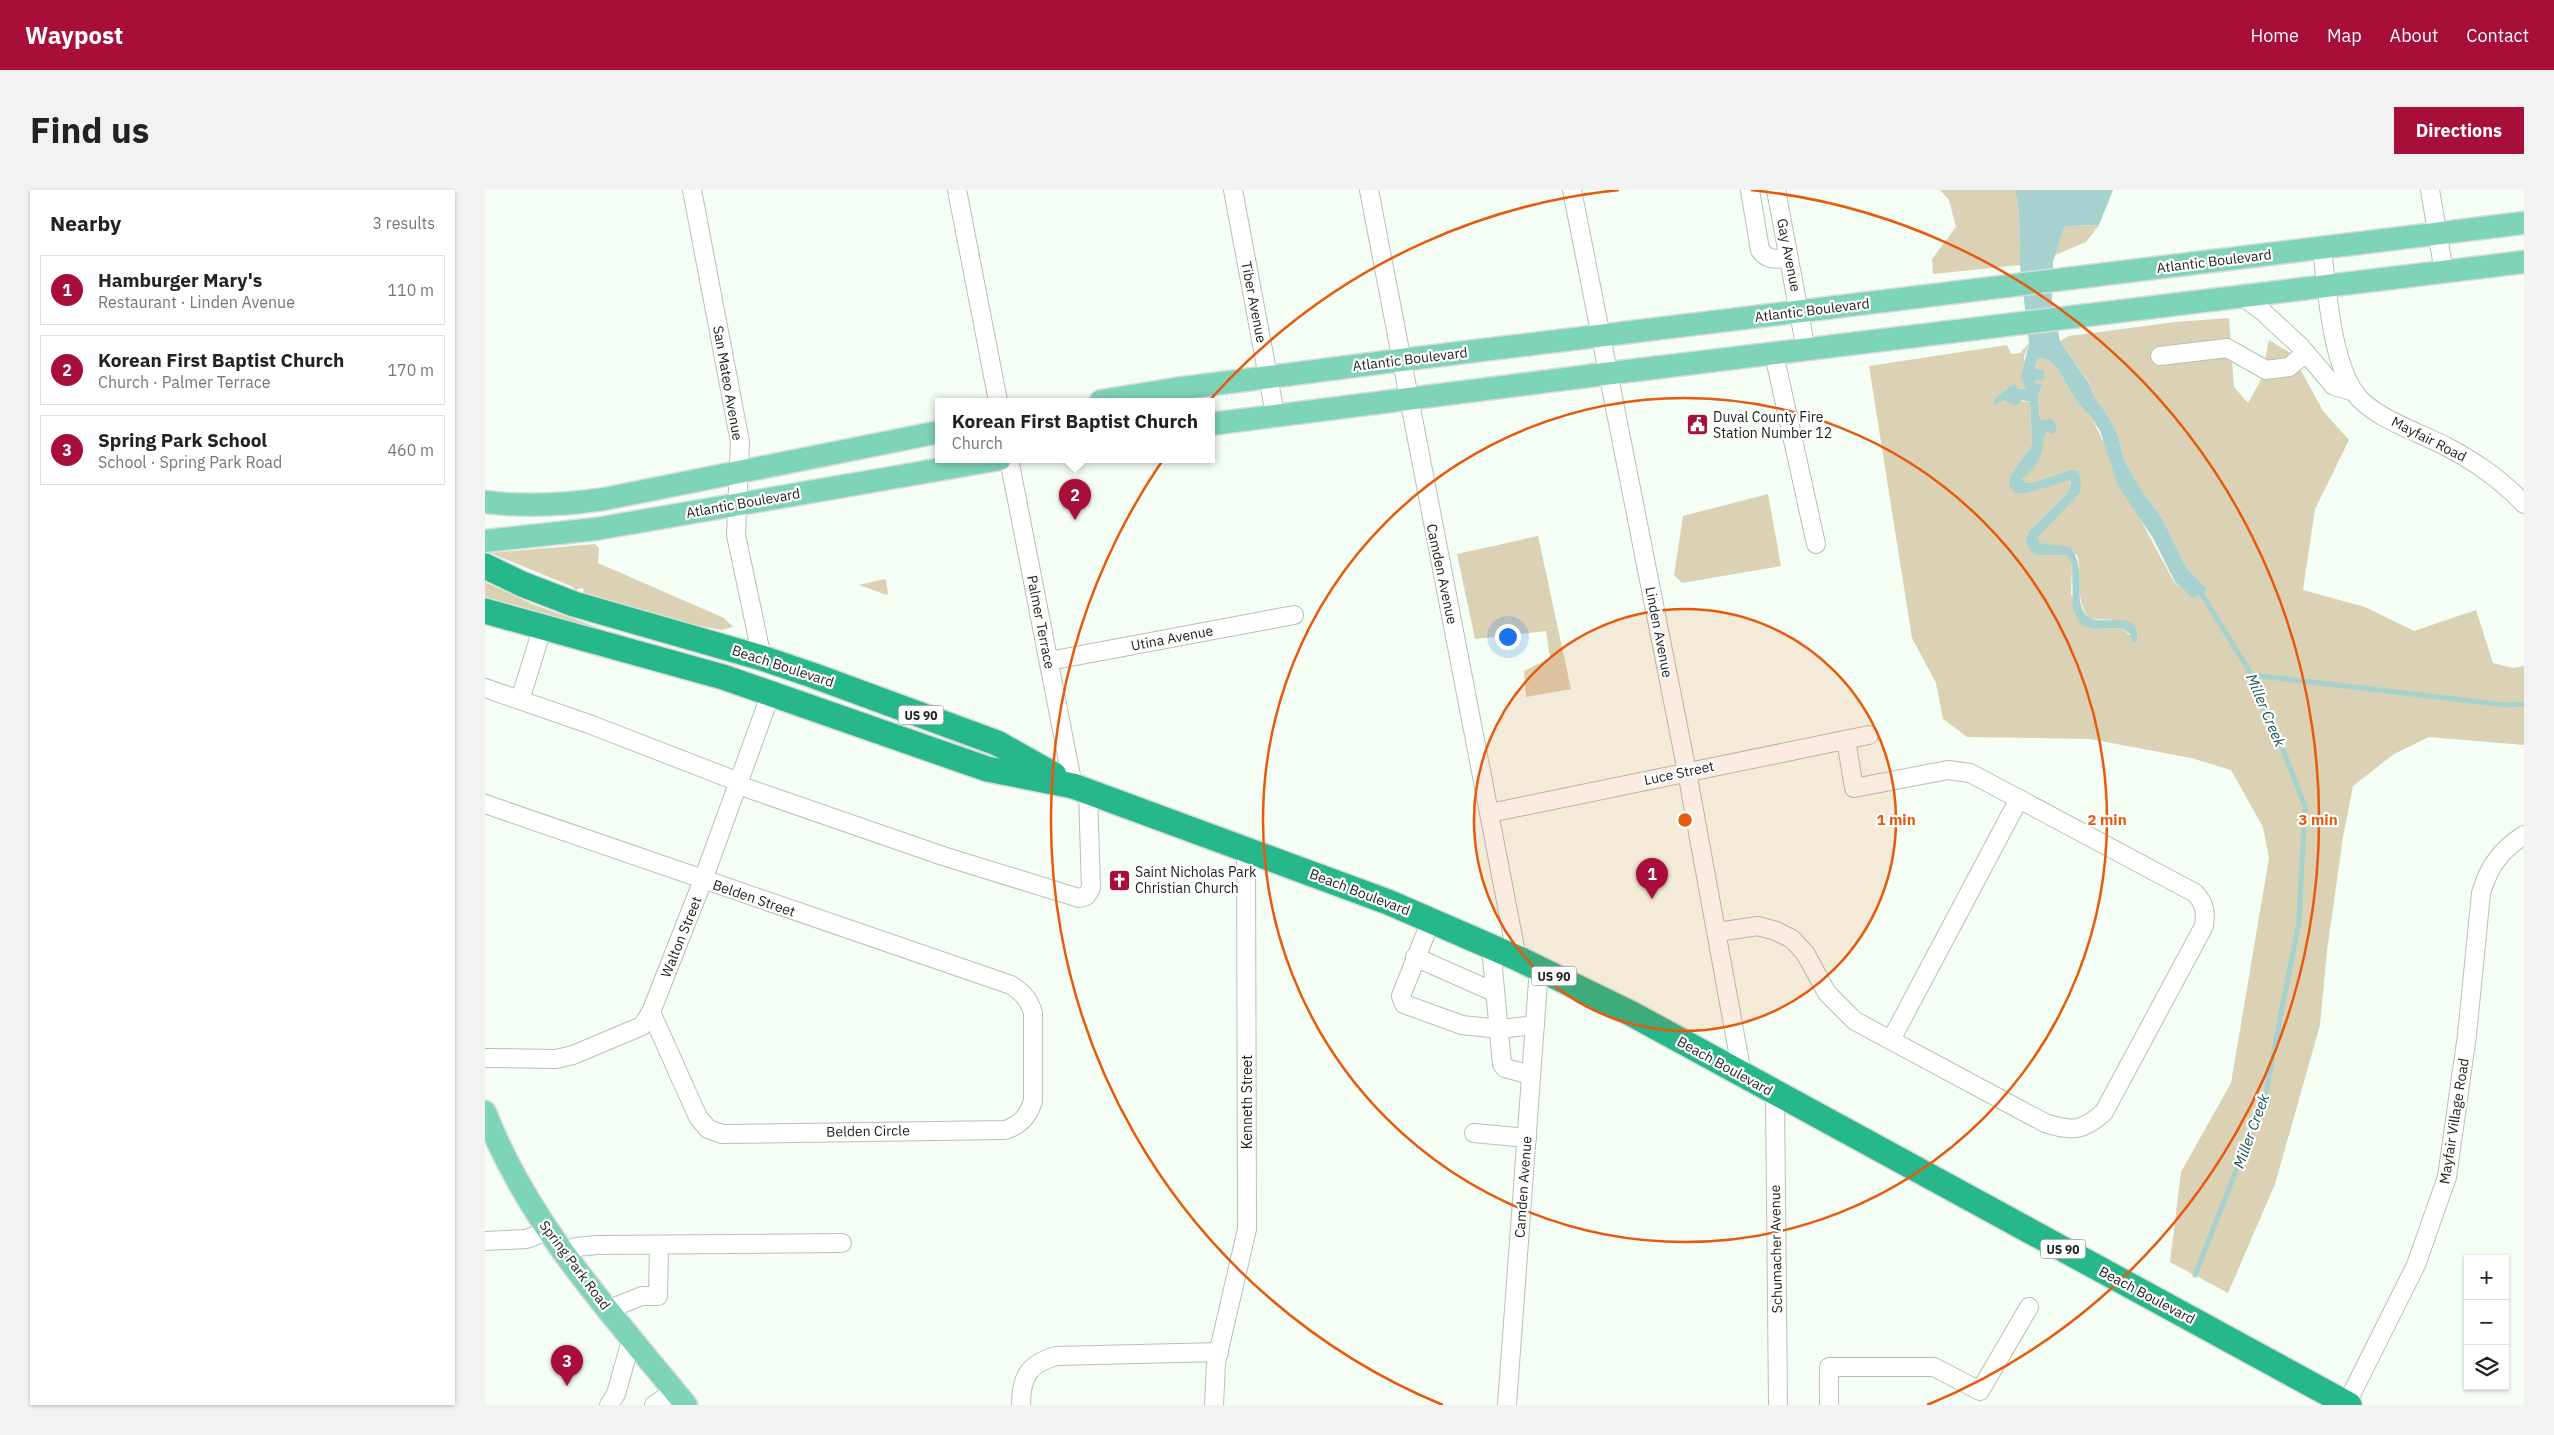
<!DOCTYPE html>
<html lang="en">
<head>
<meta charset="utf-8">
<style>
  body { margin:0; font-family:"IBM Plex Sans",sans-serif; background:#f2f2f2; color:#222 }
  .controls { position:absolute; right:15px; bottom:15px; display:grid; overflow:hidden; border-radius:0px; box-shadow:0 1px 4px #0004 }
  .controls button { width:45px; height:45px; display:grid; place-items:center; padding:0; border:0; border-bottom:1px solid #e0e0e0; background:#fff; color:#222; font:25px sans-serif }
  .you { position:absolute; left:1022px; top:446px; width:18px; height:18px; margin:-12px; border:4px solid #fff; border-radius:50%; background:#1a73e8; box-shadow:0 0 0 8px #1a73e833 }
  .badge { display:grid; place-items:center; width:32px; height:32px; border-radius:50%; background:#a70e3a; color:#fff; font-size:16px; font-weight:700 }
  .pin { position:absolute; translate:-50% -41px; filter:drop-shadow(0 1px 2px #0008) }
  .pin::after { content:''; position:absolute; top:26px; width:18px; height:15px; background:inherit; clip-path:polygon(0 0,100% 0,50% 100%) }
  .popup { position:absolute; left:450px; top:208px; width:280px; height:65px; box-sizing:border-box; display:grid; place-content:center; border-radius:0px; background:#fff; filter:drop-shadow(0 1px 4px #0005); font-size:16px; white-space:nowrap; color:#767676 }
  .popup b { font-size:19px; color:#222 }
  .popup::after { content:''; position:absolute; left:50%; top:100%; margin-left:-10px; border:10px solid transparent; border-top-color:#fff }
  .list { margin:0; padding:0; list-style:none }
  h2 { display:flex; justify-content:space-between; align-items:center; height:65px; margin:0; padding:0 20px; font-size:21px }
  h2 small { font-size:16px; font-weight:400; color:#767676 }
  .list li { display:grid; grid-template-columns:32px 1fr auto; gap:15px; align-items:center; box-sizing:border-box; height:70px; margin:0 10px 10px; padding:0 10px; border:1px solid #e0e0e0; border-radius:0px }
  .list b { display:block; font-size:19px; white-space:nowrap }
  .list p { margin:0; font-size:16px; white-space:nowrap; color:#767676 }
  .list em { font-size:16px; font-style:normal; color:#767676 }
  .icon { flex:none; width:28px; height:28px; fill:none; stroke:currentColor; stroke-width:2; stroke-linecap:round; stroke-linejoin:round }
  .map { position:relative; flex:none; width:2039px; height:1215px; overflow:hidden; border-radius:0px }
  header { display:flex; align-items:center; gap:30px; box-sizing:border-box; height:70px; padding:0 25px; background:#a70e3a; color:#fff }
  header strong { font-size:24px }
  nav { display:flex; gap:28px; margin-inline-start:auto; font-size:18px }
  .intro { display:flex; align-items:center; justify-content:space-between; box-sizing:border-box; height:120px; padding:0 30px }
  h1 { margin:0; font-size:35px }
  .button { padding:12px 22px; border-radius:0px; background:#a70e3a; color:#fff; font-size:18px; font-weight:700 }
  main { display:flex; gap:30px; padding:0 30px }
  aside { flex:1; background:#fff; border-radius:0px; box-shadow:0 1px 4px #0004 }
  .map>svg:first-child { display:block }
</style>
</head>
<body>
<header>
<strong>Waypost</strong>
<nav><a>Home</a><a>Map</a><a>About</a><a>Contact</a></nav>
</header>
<div class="intro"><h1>Find us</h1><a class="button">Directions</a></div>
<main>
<aside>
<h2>Nearby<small>3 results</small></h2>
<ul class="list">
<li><span class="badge">1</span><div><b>Hamburger Mary's</b><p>Restaurant · Linden Avenue</p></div><em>110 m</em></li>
<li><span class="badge">2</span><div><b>Korean First Baptist Church</b><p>Church · Palmer Terrace</p></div><em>170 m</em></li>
<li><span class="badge">3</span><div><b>Spring Park School</b><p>School · Spring Park Road</p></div><em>460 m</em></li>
</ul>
</aside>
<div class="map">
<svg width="2039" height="1215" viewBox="0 0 2039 1215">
  <rect width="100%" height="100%" fill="#f5fef4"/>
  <!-- green -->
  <g fill="#dbd1b4">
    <polygon points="1455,0 1530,0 1534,23 1535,75 1448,84 1447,69 1471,37 1464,10"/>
    <polygon points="1614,35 1601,52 1570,65 1579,38 1583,36"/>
    <path d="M1744,128L1749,197L1763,213L1776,190L1784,150L1807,164L1838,221L1864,250L1830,319L1818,400L1880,417L1929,441L1991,420L2008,473L2028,478L2039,476V555L1944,547L1909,564L1868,596L1858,647L1842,761L1835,835L1790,994L1743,1103L1685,1072L1696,982L1746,893L1784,668L1778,637L1746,580L1706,568L1605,549L1482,547L1458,529L1451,493L1427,448L1384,176L1522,155L1526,164L1535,163L1544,153L1539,167L1541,198L1534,199L1528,193L1521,202L1518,209L1545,212L1547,255L1526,284L1543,303L1584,289L1586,294L1583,302L1543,342L1541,352L1567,364L1581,365L1587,374L1586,404L1608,439L1637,438L1652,452C1657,422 1621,433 1604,428C1589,410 1598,386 1592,365L1555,353L1552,347L1595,303L1585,280L1546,293L1539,292L1536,289L1557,261L1558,247L1562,242L1559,231L1555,230L1553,205L1556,194L1549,193V191L1559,189L1550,180L1552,170L1556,168L1563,170L1573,179L1592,212L1607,228L1652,323L1689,392L1708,407L1723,400L1701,377L1678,330L1654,296L1639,270L1633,245L1625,229L1608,204L1605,194L1575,151L1584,146L1690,132Z"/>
    <polygon points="1283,304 1296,376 1197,393 1189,385 1198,326"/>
    <polygon points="1053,346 1086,499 1041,507 1039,481 1065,468 1061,441 990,449 972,364"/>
    <polygon points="110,354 114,358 113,373 239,428 248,437 236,440 191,431 99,404 98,398 90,400 88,397 6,363"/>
    <polygon points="399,389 401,390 403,403 402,405 374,395"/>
    <polygon points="0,392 47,414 117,439 116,443 49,424 0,408"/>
  </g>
  <!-- water -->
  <path fill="#a7d1cf" d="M1530,0H1628L1614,35L1583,36L1579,38L1568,72L1567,111L1575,151L1605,195L1608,204L1625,229L1633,245L1639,270L1654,296L1678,330L1701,377L1723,400L1708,408L1690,392L1668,348L1633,296L1615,241L1607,228L1592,212L1573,179L1563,170L1556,168L1552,170L1550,179L1559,180L1560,189L1550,191L1549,193L1557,194L1553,205L1555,230L1568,229L1572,240L1568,244L1562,242C1557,249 1559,253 1557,261C1554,274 1546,281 1536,289L1540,292L1546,293L1585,280L1593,281L1596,290L1595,303L1553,347L1555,353L1585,357C1604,381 1586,410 1602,426C1616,439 1656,415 1652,452H1647L1645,444L1637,438L1608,439L1596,435L1588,419L1587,374L1581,365H1553L1545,361L1541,352L1543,342L1583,302L1586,294L1585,290L1543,303H1531L1524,296L1526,284L1547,255L1545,212L1537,210L1531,216L1518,210L1509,215V210L1529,193L1534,199L1541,198L1536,187L1544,153L1535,75L1534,23Z"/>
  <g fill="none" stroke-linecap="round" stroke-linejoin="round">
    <!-- stream -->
    <g stroke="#a7d1cf" stroke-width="5">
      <polyline points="1767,485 2020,515 2039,514"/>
      <polyline points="1710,1085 1780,907 1814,731 1820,616 1770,490 1716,403"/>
    </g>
    <defs>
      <g id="minor">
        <polyline points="207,0 255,252 251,345 277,468"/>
        <polyline points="472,0 513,211"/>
        <polyline points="748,0 790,224"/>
        <polyline points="884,0 1032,768"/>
        <polyline points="1087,0 1202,582 1257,884"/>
        <path d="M1265,0L1275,60C1283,71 1291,69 1304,68"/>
        <polyline points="1291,0 1321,160"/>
        <polyline points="1945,0 1959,82"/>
        <path d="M1837,58C1842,99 1846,167 1869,202C1887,228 1934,242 1960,256C1988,270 2018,291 2039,314"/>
        <polyline points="1757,106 1777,121 1815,156 1849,196 1870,202"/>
        <polyline points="1289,164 1331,354"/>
        <polyline points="1675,166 1742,158 1781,180 1804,177 1821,163"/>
        <polyline points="524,269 588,596"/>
        <polyline points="564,471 809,425"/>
        <polyline points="0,498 104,534 254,592"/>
        <polyline points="35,510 57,439"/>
        <polyline points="1361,550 1369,598 1463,580 1485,583 1534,609 1406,850"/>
        <polyline points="253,595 458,666 594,708 601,706 606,698 603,602"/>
        <path d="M0,614L526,795C538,803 544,809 548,823V911C543,926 536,935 520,940L237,944L223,939L213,927L166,822"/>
        <polyline points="1005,623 1384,545"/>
        <polyline points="946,730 916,806 919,814 977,835 1015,839 1050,835"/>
        <path d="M1232,742L1273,736L1291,741L1307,749L1320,763L1342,803L1370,831L1560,933C1587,942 1598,941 1619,922L1719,736C1721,722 1720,714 1710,703L1534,609"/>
        <polyline points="1006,757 1017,874 1020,878 1046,885"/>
        <polyline points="930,767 1009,802"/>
        <polyline points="0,868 71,869 88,865 157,836 166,822 218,690 286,503"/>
        <polyline points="1290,903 1293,1215"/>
        <polyline points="989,943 1042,948"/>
        <polyline points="0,1051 41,1049 63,1041"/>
        <polyline points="78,1062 91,1057 112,1055 357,1053"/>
        <polyline points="124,1119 157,1106 173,1106 174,1056"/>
        <polyline points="124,1215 131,1204 147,1147"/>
        <polyline points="169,1215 190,1201"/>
        <path d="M536,1215C536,1186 544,1174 571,1166L734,1162"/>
        <polyline points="729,1215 731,1173 762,1039 761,658"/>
        <polyline points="1022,1215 1054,778"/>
        <polyline points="1344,1215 1344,1177 1449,1177 1495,1201 1544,1117"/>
        <path d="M1861,1215L1931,1075L1962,987L1982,845L1996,703C2004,676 2016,660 2039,645"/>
      </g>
      <g id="major">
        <polyline points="616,211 690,199 916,170 2039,33"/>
        <polyline points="726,234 1143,181 2039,72"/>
        <path d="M0,312C40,317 79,315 119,309L454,242"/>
        <polyline points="0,351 111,339 515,269"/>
        <path d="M0,922C43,1034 126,1123 201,1215"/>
      </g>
      <g id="highway">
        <polyline points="0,376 37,394 89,414 277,468 327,485 512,553 569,585"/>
        <polyline points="0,421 238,487 502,579 588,596 903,712 1032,768 1147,824 1864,1215"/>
      </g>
    </defs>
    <!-- minor casing -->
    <use href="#minor" stroke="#b8c0b6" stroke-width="20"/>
    <!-- major casing -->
    <use href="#major" stroke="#dbdbdb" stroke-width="25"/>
    <!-- highway casing -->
    <use href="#highway" stroke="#dbdbdb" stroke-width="28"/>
    <!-- minor -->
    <use href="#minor" stroke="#fff" stroke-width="18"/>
    <!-- major -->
    <use href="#major" stroke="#7dd4b9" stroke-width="22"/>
    <!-- highway -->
    <use href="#highway" stroke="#26b78b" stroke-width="25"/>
  </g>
  <!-- distance rings -->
  <circle cx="1200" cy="630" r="211" fill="#e8590c" fill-opacity=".12"/>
  <g fill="none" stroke="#e8590c" stroke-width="2.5">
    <circle cx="1200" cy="630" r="211"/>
    <circle cx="1200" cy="630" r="422"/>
    <path d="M958 1215A633 633 0 0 1 1134 0M1266 0A633 633 0 0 1 1442 1215"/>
  </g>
  <!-- icons -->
  <defs>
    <symbol id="civic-square" viewBox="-11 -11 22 22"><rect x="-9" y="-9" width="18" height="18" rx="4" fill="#a70e3a" stroke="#fff"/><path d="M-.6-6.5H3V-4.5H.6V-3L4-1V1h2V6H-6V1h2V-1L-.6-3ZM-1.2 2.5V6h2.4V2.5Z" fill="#fff"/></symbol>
    <symbol id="church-square" viewBox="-11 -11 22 22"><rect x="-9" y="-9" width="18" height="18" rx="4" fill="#a70e3a" stroke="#fff"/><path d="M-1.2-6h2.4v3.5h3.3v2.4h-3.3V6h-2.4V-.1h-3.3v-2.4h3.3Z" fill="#fff"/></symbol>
  </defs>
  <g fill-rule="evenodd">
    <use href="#civic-square" x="1200" y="222" width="25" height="25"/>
    <use href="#church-square" x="622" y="678" width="25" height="25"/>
  </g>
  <g text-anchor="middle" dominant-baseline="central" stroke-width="4.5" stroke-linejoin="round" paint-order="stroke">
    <!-- shield labels -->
    <g fill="#fff" stroke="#5f625f" stroke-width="1">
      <rect x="413.5" y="515.5" width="45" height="19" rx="4"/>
      <rect x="1046.5" y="776.5" width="45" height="19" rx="4"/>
      <rect x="1555.5" y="1049.5" width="45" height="19" rx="4"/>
    </g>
    <g font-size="12" font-weight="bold" fill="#1b1e1b">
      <text x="436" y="525">US 90</text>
      <text x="1069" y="786">US 90</text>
      <text x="1578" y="1059">US 90</text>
    </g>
    <!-- street labels -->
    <g font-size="14" fill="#1b1e1b" stroke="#fff">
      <text transform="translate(1304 65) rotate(79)">Gay Avenue</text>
      <text transform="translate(1729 71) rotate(-7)">Atlantic Boulevard</text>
      <text transform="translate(769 112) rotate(79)">Tiber Avenue</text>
      <text transform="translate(1327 120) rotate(-7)">Atlantic Boulevard</text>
      <text transform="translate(925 169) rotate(-7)">Atlantic Boulevard</text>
      <text transform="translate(243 193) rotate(80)">San Mateo Avenue</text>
      <text transform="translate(1944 249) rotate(27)">Mayfair Road</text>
      <text transform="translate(258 313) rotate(-10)">Atlantic Boulevard</text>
      <text transform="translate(957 384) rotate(78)">Camden Avenue</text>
      <text transform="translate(556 432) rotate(79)">Palmer Terrace</text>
      <text transform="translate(1174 442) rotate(79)">Linden Avenue</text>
      <text transform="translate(687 448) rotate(-11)">Utina Avenue</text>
      <text transform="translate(298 476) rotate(18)">Beach Boulevard</text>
      <text transform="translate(1194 583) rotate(-12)">Luce Street</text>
      <text transform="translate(875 702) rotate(21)">Beach Boulevard</text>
      <text transform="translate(269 708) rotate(19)">Belden Street</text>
      <text transform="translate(196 747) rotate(-68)">Walton Street</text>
      <text transform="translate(1240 876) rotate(29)">Beach Boulevard</text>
      <text transform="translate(762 912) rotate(-90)">Kenneth Street</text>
      <text transform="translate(1969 931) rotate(-81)">Mayfair Village Road</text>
      <text transform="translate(383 941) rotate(-1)">Belden Circle</text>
      <text transform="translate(1038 997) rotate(-86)">Camden Avenue</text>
      <text transform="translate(1291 1059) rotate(-91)">Schumacher Avenue</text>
      <text transform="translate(90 1075) rotate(53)">Spring Park Road</text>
      <text transform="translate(1662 1105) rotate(28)">Beach Boulevard</text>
    </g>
    <!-- poi labels -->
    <g font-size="14" fill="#1b1e1b" stroke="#fff" text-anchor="start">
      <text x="1228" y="227">Duval County Fire<tspan x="1228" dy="16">Station Number 12</tspan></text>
      <text x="650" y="682">Saint Nicholas Park<tspan x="650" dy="16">Christian Church</tspan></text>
    </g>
    <!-- water labels -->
    <g font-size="15" font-style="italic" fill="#185351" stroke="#fff">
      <text transform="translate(1781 520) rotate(67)">Miller Creek</text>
      <text transform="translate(1766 941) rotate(-70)">Miller Creek</text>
    </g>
  </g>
  <circle cx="1200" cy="630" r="8" fill="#e8590c" stroke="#fff" stroke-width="2.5"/>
  <g font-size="15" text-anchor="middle" font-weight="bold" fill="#e8590c" stroke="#fff" stroke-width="4.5" stroke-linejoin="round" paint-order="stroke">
    <text x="1411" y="635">1 min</text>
    <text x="1622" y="635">2 min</text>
    <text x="1833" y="635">3 min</text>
  </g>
</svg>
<div class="controls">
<button>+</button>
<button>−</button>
<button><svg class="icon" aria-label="layers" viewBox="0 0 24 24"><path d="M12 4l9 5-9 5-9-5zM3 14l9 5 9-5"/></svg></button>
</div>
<div class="you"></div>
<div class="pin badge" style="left:1167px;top:709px">1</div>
<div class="pin badge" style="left:590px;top:330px">2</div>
<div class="popup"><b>Korean First Baptist Church</b>Church</div>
<div class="pin badge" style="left:82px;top:1196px">3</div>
</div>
</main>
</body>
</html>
